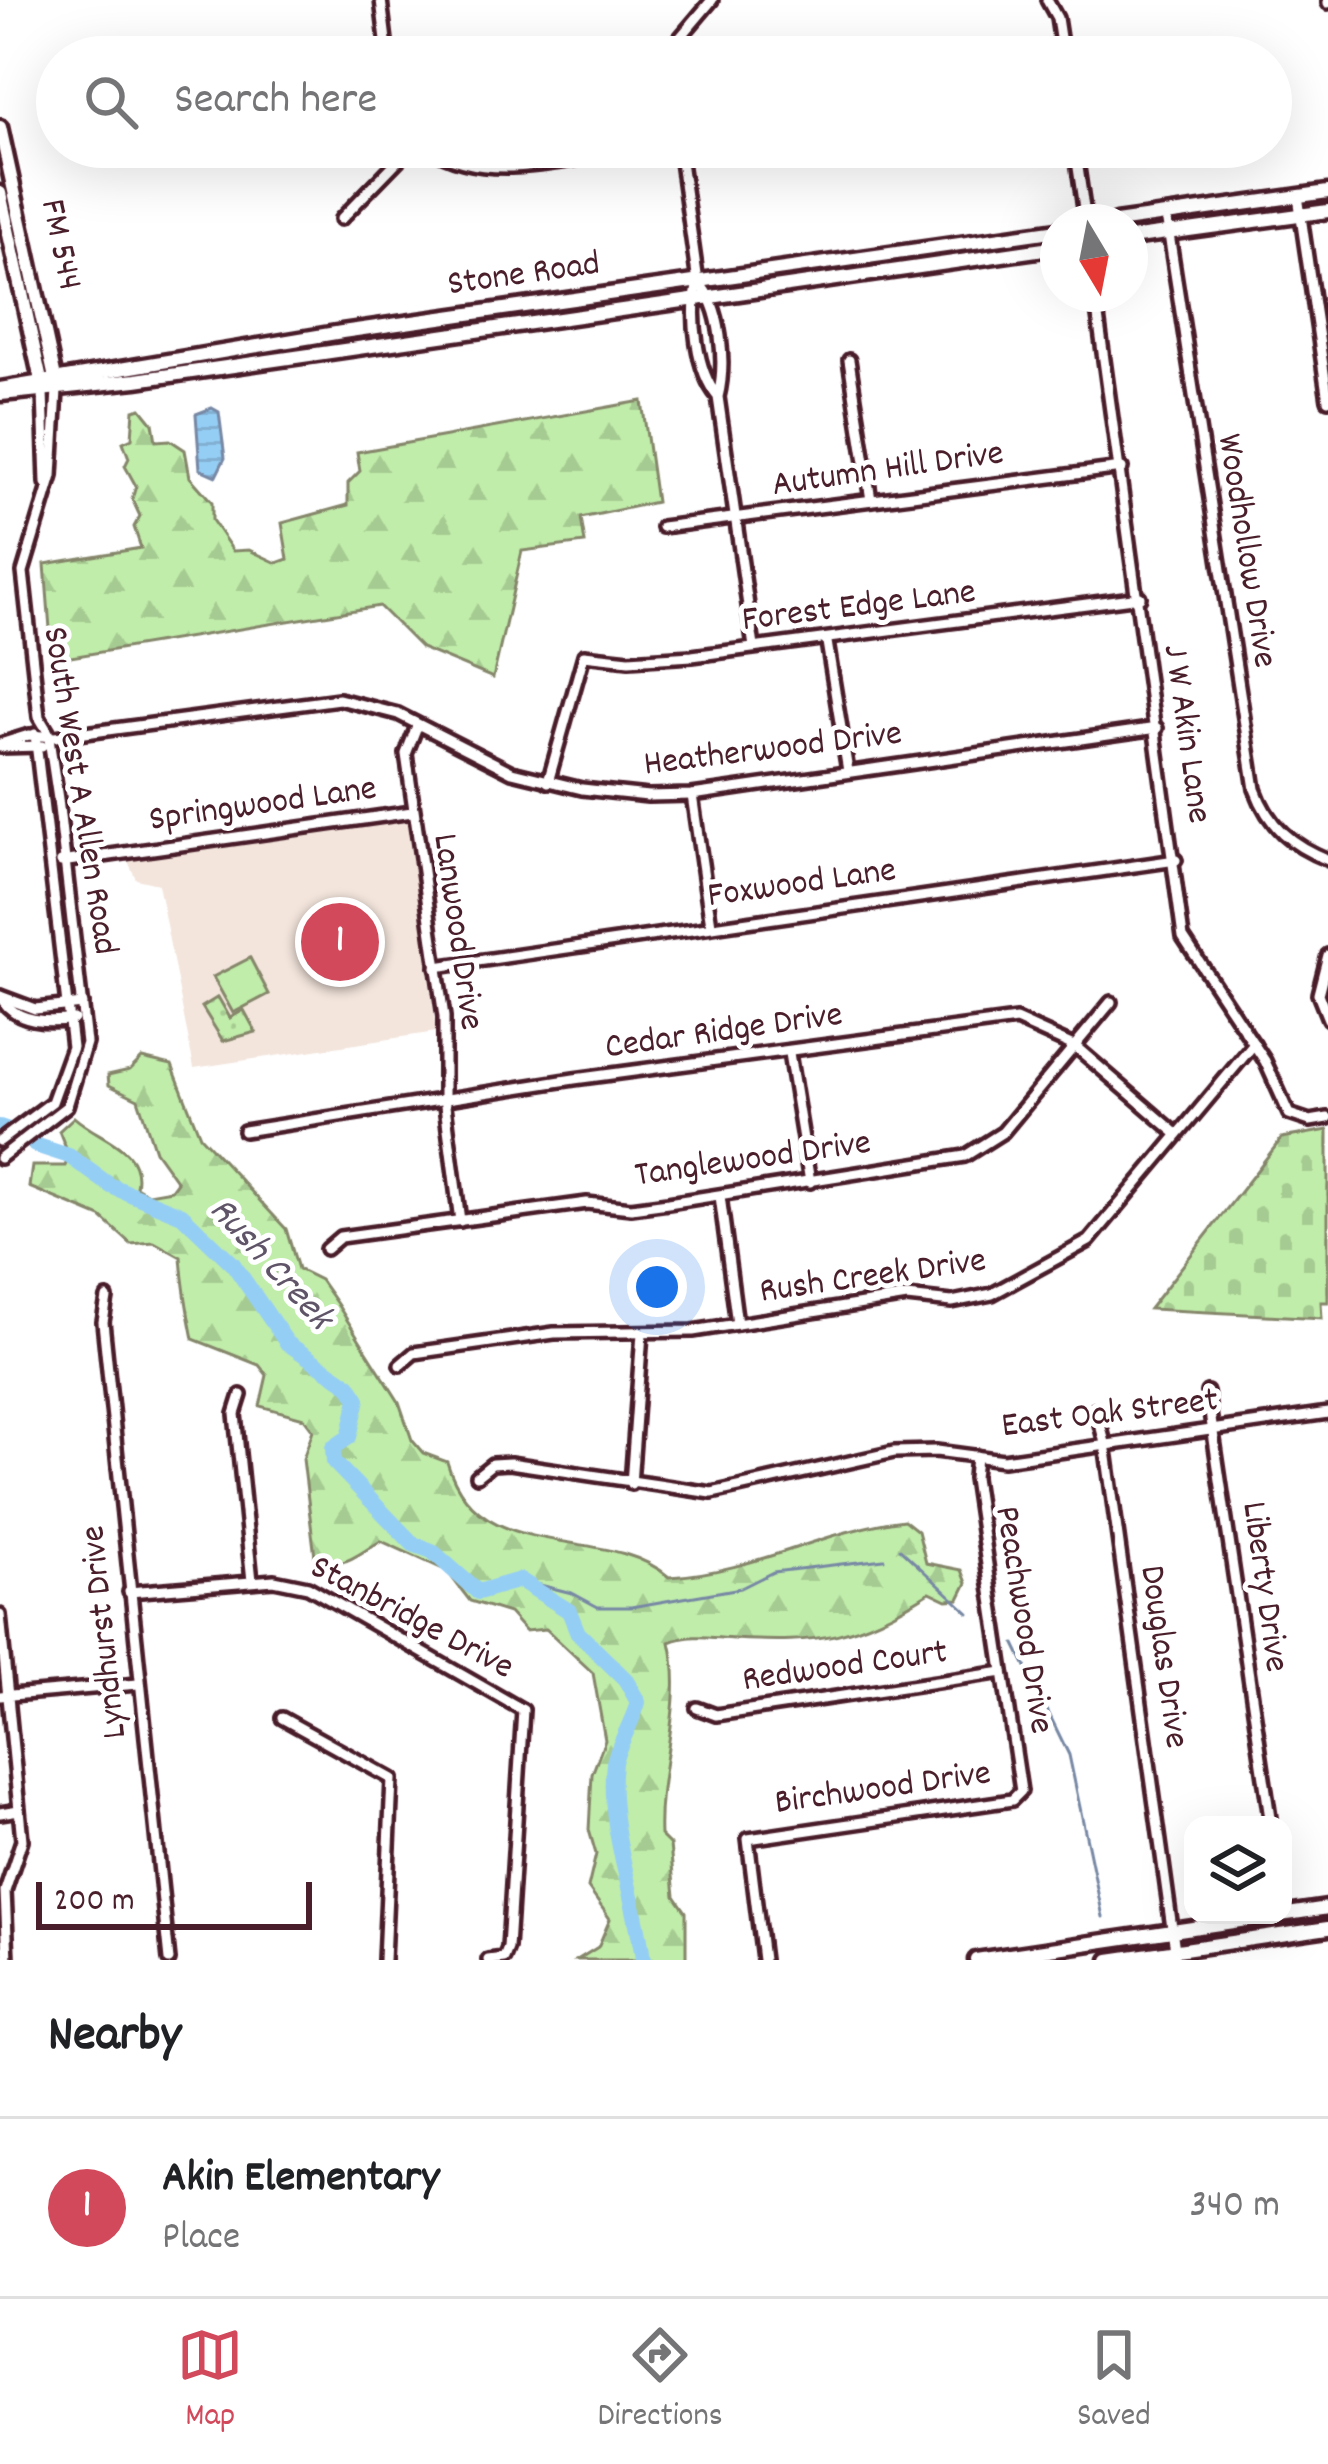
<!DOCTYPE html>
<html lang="en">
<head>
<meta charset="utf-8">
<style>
  body { margin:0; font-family:Dekko,sans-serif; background:#f6f6f6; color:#202124 }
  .controls { position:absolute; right:36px; bottom:36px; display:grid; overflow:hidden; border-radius:24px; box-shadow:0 12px 48px #0002 }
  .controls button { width:108px; height:108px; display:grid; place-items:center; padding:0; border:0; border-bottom:3px solid #e0e0e0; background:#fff; color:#202124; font:60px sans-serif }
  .compass { position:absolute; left:1040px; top:204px; width:108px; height:108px; border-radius:50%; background:#fff; box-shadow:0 12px 48px #0002; rotate:170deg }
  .scale { position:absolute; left:36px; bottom:30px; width:276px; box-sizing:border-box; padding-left:12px; border:6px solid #4a1f2b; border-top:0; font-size:33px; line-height:42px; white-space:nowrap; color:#4a1f2b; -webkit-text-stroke:9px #fff; paint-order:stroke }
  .you { position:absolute; left:657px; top:1287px; width:42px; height:42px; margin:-30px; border:9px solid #fff; border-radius:50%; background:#1a73e8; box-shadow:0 0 0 18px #1a73e833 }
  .badge { display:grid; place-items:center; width:78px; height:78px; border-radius:50%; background:#d1495b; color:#fff; font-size:39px; font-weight:700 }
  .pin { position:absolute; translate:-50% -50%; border:6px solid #fff; box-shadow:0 3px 12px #0006 }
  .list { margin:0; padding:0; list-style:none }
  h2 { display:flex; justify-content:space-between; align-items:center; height:156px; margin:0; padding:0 48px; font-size:51px }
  h2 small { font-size:39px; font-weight:400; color:#757577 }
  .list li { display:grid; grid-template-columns:78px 1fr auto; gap:36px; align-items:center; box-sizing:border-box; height:180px; padding:0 48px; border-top:3px solid #e0e0e0 }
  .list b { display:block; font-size:45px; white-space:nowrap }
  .list p { margin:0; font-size:39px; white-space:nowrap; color:#757577 }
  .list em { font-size:39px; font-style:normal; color:#757577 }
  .icon { flex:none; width:66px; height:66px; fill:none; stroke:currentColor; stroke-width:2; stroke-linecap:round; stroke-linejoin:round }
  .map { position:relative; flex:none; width:1328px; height:1960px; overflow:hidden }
  .search { position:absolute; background:#fff; box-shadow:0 12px 48px #0002; left:36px; right:36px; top:36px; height:132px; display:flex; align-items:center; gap:30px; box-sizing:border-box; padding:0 42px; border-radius:66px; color:#757577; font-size:45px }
  .sheet { height:336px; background:#fff }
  nav { display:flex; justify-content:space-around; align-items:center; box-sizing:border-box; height:168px; border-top:3px solid #e0e0e0; background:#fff; font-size:33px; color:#757577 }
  nav a { display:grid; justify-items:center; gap:6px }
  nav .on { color:#d1495b }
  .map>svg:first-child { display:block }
</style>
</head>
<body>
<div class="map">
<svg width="1328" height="1960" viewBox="0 0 1328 1960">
  <defs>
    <pattern id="forest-firs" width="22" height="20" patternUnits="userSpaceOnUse" patternTransform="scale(3)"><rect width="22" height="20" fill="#c0edaa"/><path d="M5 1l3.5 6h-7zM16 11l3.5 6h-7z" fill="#a6cb92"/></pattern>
    <pattern id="cemetery-stones" width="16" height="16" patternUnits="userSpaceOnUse" patternTransform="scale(3)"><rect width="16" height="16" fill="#c0edaa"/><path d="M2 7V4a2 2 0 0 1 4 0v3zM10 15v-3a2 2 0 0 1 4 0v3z" fill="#a6cb92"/></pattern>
    <pattern id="park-dots" width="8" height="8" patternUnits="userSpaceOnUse" patternTransform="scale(3)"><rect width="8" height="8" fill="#c0edaa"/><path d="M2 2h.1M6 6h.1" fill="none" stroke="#a6cb92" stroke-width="1.8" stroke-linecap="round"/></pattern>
    <pattern id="water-rules" width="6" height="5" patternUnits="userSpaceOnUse" patternTransform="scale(3)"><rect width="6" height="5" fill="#95cef5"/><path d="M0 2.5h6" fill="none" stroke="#82b0d2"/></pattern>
  </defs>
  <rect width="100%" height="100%" fill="#fff"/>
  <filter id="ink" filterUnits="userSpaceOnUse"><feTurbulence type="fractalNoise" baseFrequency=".00833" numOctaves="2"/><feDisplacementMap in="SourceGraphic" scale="24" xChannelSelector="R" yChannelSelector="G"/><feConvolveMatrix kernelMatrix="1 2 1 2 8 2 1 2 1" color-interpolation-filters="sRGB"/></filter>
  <g filter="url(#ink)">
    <!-- built -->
    <polygon fill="#f3e5dc" points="409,819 436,1032 194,1068 158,884 136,879 127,859"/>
    <!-- green -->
    <polygon fill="#c0edaa" stroke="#85866a" stroke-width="3" points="250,958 269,994 233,1013 213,977"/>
    <!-- forest -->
    <g fill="url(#forest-firs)" stroke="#85866a" stroke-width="3">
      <polygon points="642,401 656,502 581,518 585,543 522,551 493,678 421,648 379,606 65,658 51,642 45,564 141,548 134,527 140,516 132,499 136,486 125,466 129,458 123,442 132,438 134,410 141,408 153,423 156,441 170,440 185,450 190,477 212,502 212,520 233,551 249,550 277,563 288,559 282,523 348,505 348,483 360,471 357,452"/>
      <path d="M142,1058L172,1065L200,1136L286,1229L298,1269L320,1280L337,1304L399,1402L412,1440L423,1453L447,1462C479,1569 604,1521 669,1577C751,1573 823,1530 904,1520L918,1531L926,1563L962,1570L967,1583L959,1599L947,1600L930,1592C856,1638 820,1644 734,1639C711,1638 693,1633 670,1642C685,1705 657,1769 660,1835L670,1845L675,1896L686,1912V1960H577L598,1947L610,1919L588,1888L596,1854L589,1830L592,1774L605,1740L593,1673L546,1629L525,1631L509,1613L470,1601L447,1571L381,1541C356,1554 344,1572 315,1557L303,1459L313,1430L304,1418L260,1406L267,1375L259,1365L193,1339C187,1310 183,1286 181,1257L154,1242L131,1244L101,1217L29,1187L32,1166H65L69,1156L59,1131L74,1117C101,1141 144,1147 136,1187L148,1194L171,1190L177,1182L155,1151L138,1099L109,1085L108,1075L130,1070Z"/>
    </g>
    <!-- cemetery -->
    <polygon fill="url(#cemetery-stones)" stroke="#85866a" stroke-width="3" points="1328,1130 1328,1302 1321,1302 1322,1318 1149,1309 1282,1138"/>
    <!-- park -->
    <polygon fill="url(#park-dots)" stroke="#85866a" stroke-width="3" points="218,997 230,1018 244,1010 256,1032 223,1041 202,1007"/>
    <!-- water -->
    <polygon fill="url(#water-rules)" stroke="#7788a4" stroke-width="3" points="212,408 219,412 225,458 216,476 200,469 196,414"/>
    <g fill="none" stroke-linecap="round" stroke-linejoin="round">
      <!-- stream -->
      <g stroke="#7788a4" stroke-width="3">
        <polyline points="900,1549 969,1613"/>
        <polyline points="520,1580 572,1593 598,1607 631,1607 741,1588 773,1572 884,1559"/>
        <polyline points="1015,1644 1069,1755 1103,1917"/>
      </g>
      <!-- river -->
      <g stroke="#95cef5" stroke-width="16">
        <polyline points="0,1127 6,1129"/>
        <path d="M35,1145L69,1156L111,1186L182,1215L233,1264L287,1343L349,1385L358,1399L349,1437L333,1448L334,1462L413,1544L432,1551L478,1592L520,1580L569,1611L578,1633L625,1679L638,1702C633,1722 616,1749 614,1763C606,1825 636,1897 643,1960"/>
      </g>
      <defs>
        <g id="minor">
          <polyline points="381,0 388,57"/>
          <polyline points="1047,0 1057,18 1063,57"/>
          <polyline points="1328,0 1328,3"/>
          <polyline points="672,57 679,39 712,0"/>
          <path d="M429,147C488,187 580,156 646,147"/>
          <polyline points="679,147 698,282"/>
          <polyline points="1075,147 1086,222"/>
          <polyline points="1298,196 1328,400"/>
          <path d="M1166,215L1255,789C1269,827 1291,845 1328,860"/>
          <polyline points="341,219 411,147"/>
          <polyline points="1095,294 1183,937 1265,1061 1289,1114 1310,1121 1328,1118"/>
          <polyline points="849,360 871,500"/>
          <polyline points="43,392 46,483"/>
          <path d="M718,397C696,371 690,315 698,282C722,306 726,364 718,397L754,647"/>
          <polyline points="662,527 1122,468"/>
          <polyline points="827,642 848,771"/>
          <polyline points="417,726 406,754 444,1017 444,1098 460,1221"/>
          <polyline points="0,744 29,735 55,737 339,699 398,714 512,772 582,789 648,796 692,795 1157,728"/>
          <polyline points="0,747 42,746"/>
          <polyline points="548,782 584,655 629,660 692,656 1140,597"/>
          <polyline points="692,795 711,925"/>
          <polyline points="61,862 412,812"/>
          <polyline points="1328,955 1318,994 1328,1019"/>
          <polyline points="436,967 1176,860"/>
          <path d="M0,996C14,1023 47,1023 74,1019"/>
          <polyline points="0,996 35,1009 82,1004"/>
          <polyline points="789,1053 810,1182"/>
          <polyline points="244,1131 574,1079 1016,1020 1076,1047 1177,1134"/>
          <polyline points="0,1141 52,1102 72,1047 35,734"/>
          <polyline points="0,1158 67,1106 86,1043 58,799 48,732 39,717 23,572 52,476 57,390"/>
          <polyline points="720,1196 737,1324"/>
          <polyline points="326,1249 340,1237 587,1203 631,1208 668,1203 965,1156 1003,1132 1111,1002"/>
          <polyline points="107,1298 103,1322 169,1960"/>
          <polyline points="400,1365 414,1353 554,1333 693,1331 907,1297 952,1302 992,1294 1089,1241 1254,1044"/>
          <polyline points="1207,1392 1271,1825"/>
          <polyline points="241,1395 235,1414 252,1581"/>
          <polyline points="1096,1409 1105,1443 1175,1950"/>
          <polyline points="477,1476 492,1464 510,1463 712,1493 894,1452 936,1451 1003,1460 1328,1413"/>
          <polyline points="631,1484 642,1333"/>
          <polyline points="129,1592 274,1580 308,1587 523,1710 508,1948 504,1958 488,1960"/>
          <polyline points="0,1615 22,1840 5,1891 8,1960"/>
          <polyline points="0,1696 138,1684"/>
          <polyline points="697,1708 716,1715 1003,1672"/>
          <polyline points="282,1718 392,1779 384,1960"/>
          <polyline points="0,1813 19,1810"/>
          <polyline points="763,1960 748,1839 1012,1800 1021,1791 974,1478 976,1456"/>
        </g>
        <g id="major">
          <polyline points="0,127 56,383"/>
          <polyline points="0,193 42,385"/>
          <polyline points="1116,222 1328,192"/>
          <polyline points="1130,238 1328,211"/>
          <polyline points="0,389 342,332 1058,230"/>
          <polyline points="1,394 136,380 1058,247"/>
          <polyline points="976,1960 1328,1908"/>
          <polyline points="1109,1960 1328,1928"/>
        </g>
      </defs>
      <!-- minor casing -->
      <use href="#minor" stroke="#4a1f2b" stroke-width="18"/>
      <!-- major casing -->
      <use href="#major" stroke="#4a1f2b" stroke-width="21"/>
      <!-- minor -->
      <use href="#minor" stroke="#fff" stroke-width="9"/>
      <!-- major -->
      <use href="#major" stroke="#fff" stroke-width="12"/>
    </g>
  </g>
  <g text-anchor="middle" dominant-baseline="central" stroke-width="10" stroke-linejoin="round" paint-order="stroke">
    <!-- street labels -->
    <g font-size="36" fill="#4a1f2b" stroke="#fff">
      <text transform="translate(59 245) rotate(78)">FM 544</text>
      <text transform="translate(524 276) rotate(-8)">Stone Road</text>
      <text transform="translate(888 471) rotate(-8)">Autumn Hill Drive</text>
      <text transform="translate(1245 551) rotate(81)">Woodhollow Drive</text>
      <text transform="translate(859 608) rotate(-7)">Forest Edge Lane</text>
      <text transform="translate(1185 734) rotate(82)">J W Akin Lane</text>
      <text transform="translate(773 751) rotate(-7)">Heatherwood Drive</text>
      <text transform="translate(78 791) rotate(81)">South West A Allen Road</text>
      <text transform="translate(263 806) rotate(-8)">Springwood Lane</text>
      <text transform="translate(802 885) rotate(-8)">Foxwood Lane</text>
      <text transform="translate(456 932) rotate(82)">Lanwood Drive</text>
      <text transform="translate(724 1033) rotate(-8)">Cedar Ridge Drive</text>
      <text transform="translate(753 1161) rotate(-8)">Tanglewood Drive</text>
      <text transform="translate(873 1278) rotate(-8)">Rush Creek Drive</text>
      <text transform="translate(1110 1415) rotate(-7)">East Oak Street</text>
      <text transform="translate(1263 1587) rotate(82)">Liberty Drive</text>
      <text transform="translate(411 1619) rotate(28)">Stanbridge Drive</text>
      <text transform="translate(1022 1620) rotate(81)">Peachwood Drive</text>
      <text transform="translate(106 1632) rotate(-96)">Lyndhurst Drive</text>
      <text transform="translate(1162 1657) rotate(82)">Douglas Drive</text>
      <text transform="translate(845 1668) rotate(-8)">Redwood Court</text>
      <text transform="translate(883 1790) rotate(-8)">Birchwood Drive</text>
    </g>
    <!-- water labels -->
    <g font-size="39" font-style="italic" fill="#605468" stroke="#fff">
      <text transform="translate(269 1265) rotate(48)">Rush Creek</text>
    </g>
  </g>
</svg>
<div class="controls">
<button><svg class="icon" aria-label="layers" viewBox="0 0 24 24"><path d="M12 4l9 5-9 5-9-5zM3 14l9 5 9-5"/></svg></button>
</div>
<svg class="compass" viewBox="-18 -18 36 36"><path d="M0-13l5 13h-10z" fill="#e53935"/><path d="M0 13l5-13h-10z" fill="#757577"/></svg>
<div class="scale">200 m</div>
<div class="you"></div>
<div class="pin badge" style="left:340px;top:942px">1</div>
<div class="search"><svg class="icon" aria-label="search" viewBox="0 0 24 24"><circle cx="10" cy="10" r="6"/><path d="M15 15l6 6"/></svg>Search here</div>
</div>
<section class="sheet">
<h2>Nearby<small></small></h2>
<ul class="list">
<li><span class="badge">1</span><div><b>Akin Elementary</b><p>Place</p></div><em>340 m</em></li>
</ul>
</section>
<nav>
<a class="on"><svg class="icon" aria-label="map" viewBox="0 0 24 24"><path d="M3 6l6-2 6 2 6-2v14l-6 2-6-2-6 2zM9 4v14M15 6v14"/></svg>Map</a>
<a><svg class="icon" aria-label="directions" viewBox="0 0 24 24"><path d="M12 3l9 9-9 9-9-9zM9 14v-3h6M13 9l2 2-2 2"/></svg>Directions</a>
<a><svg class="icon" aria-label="saved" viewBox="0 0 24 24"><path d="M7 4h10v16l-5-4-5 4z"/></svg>Saved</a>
</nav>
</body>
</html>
